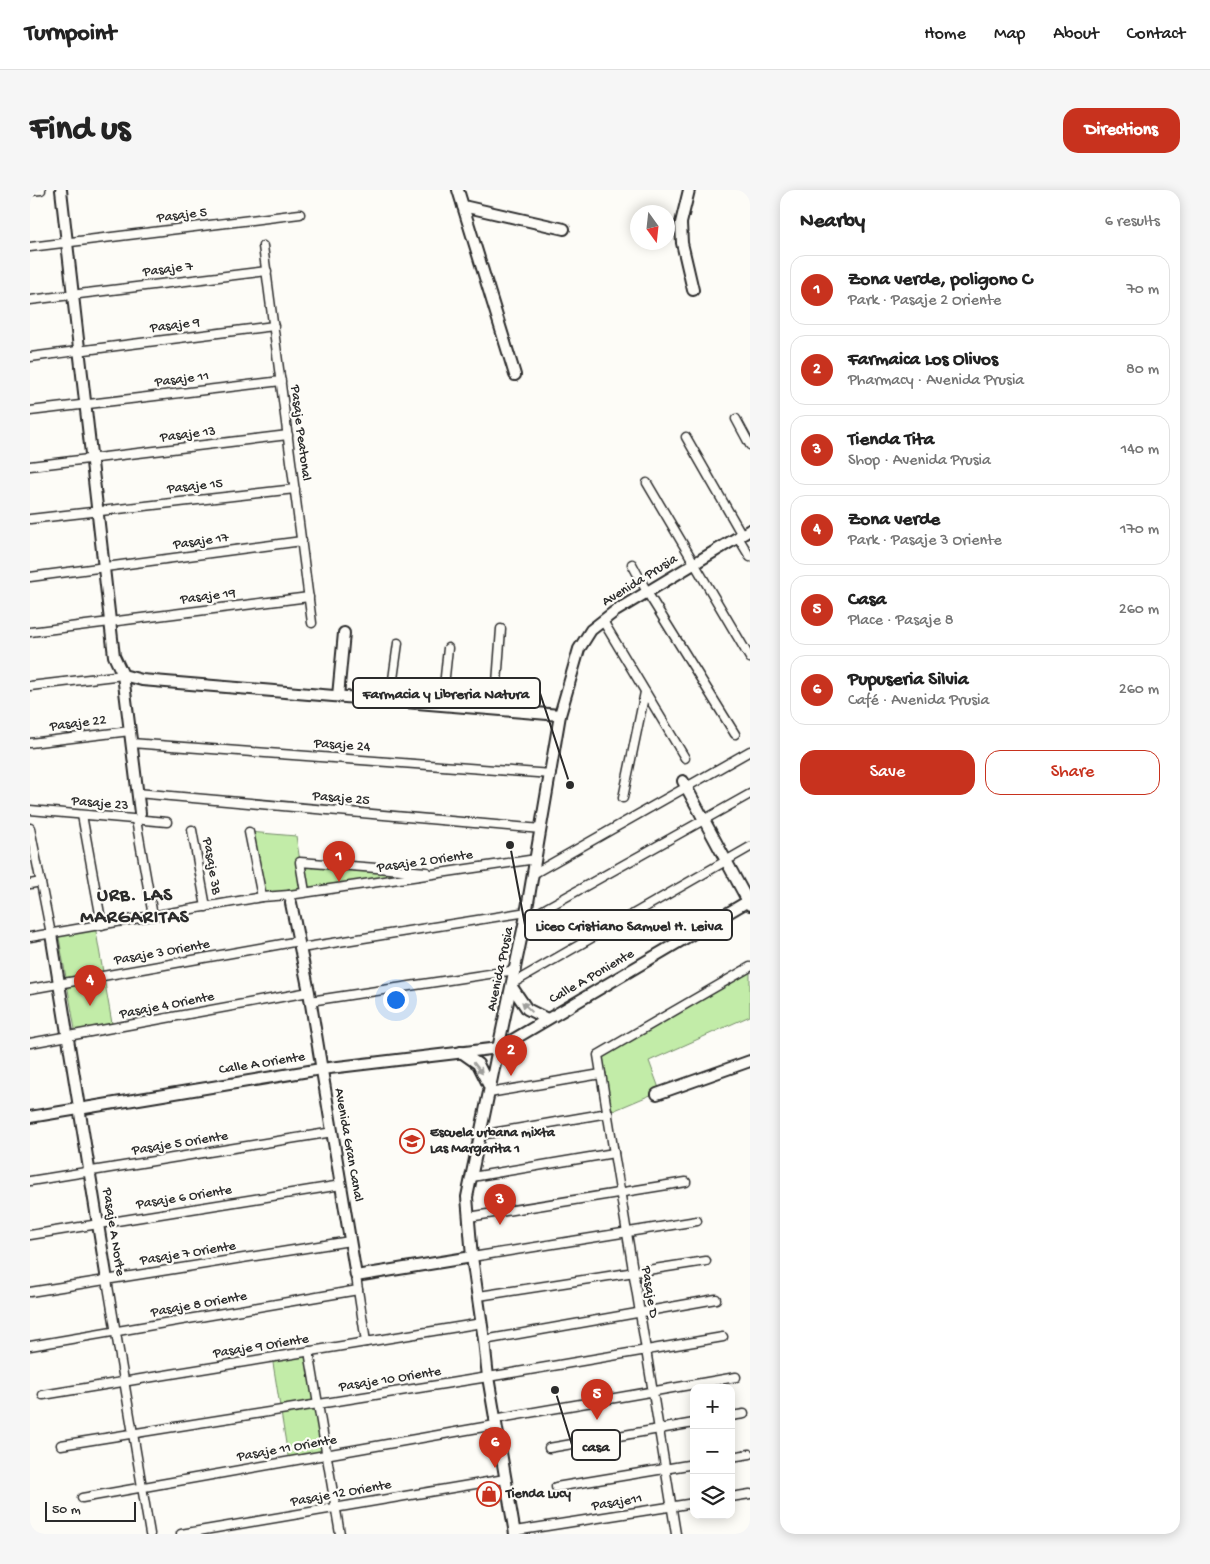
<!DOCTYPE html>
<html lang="en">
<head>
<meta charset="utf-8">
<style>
  body { margin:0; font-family:"Gochi Hand",sans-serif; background:#f6f6f6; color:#222 }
  .controls { position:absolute; right:15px; bottom:15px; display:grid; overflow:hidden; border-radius:10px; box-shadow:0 2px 12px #0003 }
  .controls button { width:45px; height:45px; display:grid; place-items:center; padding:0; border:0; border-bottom:1px solid #e0e0e0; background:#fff; color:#222; font:25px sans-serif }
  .compass { position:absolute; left:600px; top:15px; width:45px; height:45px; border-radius:50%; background:#fff; box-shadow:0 2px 12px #0003; rotate:165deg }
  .scale { position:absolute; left:15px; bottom:12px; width:91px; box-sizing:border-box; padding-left:5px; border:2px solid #2b2b2b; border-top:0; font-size:14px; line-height:18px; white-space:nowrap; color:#2b2b2b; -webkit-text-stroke:4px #fdfcf7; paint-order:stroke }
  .you { position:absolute; left:365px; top:809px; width:18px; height:18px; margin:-12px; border:4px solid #fff; border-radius:50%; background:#1a73e8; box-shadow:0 0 0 8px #1a73e833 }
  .badge { display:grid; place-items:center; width:32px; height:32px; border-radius:50%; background:#c8321e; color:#fff; font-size:16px; font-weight:700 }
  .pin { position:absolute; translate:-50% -41px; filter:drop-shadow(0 1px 2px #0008) }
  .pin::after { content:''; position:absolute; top:26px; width:18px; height:15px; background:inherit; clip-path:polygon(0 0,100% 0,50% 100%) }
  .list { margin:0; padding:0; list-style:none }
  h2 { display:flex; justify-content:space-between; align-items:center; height:65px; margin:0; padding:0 20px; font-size:21px }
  h2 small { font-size:16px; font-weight:400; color:#767676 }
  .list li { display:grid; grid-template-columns:32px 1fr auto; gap:15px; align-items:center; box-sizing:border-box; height:70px; margin:0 10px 10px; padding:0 10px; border:1px solid #e0e0e0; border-radius:15px }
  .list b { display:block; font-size:19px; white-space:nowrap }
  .list p { margin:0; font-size:16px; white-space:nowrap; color:#767676 }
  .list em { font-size:16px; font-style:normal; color:#767676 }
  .actions { display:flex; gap:10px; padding:15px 20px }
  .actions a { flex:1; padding:11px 0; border:1px solid #c8321e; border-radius:15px; text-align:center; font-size:18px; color:#c8321e }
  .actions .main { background:#c8321e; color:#fff }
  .icon { flex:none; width:28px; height:28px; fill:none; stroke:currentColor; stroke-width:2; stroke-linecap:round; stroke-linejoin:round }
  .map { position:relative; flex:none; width:720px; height:1344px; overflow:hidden; border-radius:15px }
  header { display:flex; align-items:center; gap:30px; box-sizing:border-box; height:70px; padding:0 25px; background:#fff; border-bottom:1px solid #e0e0e0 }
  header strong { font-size:24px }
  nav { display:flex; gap:28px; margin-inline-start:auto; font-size:18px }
  .intro { display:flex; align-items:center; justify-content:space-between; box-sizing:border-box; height:120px; padding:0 30px }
  h1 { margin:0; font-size:35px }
  .button { padding:12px 22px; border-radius:15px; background:#c8321e; color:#fff; font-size:18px; font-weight:700 }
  main { display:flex; gap:30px; padding:0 30px }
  aside { flex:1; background:#fff; border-radius:15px; box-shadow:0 2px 12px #0003 }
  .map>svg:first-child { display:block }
</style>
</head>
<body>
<header>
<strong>Turnpoint</strong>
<nav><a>Home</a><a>Map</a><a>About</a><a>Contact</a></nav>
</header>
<div class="intro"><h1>Find us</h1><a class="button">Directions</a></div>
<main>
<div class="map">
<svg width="720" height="1344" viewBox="0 0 720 1344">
  <rect width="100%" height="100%" fill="#fdfcf7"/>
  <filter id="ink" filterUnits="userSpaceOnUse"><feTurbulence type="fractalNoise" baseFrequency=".02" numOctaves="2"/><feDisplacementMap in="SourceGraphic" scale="10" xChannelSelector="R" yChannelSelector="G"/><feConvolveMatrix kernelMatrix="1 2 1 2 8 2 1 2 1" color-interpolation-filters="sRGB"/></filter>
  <g filter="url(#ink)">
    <!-- green -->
    <g fill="#c2eca8" stroke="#768c6a">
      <polygon points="219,642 266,646 270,671 412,683 232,707"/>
      <polygon points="65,736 83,839 46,845 28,742"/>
      <polygon points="720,777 720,826 619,871 630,901 578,923 568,865"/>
      <polygon points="279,1161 296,1265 259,1272 242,1167"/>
    </g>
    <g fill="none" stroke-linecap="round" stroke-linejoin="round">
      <defs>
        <g id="pedestrian">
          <polyline points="0,1 11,0"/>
          <polyline points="233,56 282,433"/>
          <polyline points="0,57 270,24"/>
          <polyline points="0,110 237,81"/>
          <polyline points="0,167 244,136"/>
          <polyline points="0,221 251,191"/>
          <polyline points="706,229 720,255"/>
          <polyline points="656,247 712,345"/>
          <polyline points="0,276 258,245"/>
          <polyline points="617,293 720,468"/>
          <polyline points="0,329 265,299"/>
          <polyline points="708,347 720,367"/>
          <polyline points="602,374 617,402 705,544"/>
          <polyline points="0,387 272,351"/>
          <polyline points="573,431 655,568"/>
          <polyline points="0,442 279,407"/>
          <polyline points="0,496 93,485"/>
          <polyline points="360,511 368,453"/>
          <polyline points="412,515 418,458"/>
          <polyline points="465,520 471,439"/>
          <polyline points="0,553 100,541"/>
          <polyline points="101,553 521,584"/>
          <polyline points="107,603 511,639"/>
          <polyline points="593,608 615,502"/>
          <polyline points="0,620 137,632"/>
          <polyline points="52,625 72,735"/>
          <polyline points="106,630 123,726"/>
          <polyline points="0,638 21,744"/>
          <polyline points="162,640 176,717"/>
          <polyline points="219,642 232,707"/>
          <polyline points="503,684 720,561"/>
          <polyline points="0,694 11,692"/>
          <polyline points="275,702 270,672 397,682"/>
          <polyline points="259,705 506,669"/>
          <polyline points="495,730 720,604"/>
          <polyline points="0,747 232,707 259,705 261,713"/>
          <polyline points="271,758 497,722"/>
          <polyline points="483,793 720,657"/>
          <polyline points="0,799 269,751"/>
          <polyline points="280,811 486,780"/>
          <polyline points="0,853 279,802"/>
          <polyline points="459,903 571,884"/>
          <polyline points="450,945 578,923"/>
          <polyline points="442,987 584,963"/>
          <polyline points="0,991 303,942"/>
          <polyline points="439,1027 656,992"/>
          <polyline points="0,1045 311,995"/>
          <polyline points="442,1067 667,1031"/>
          <polyline points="77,1090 120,1344"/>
          <polyline points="328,1100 336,1152"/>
          <polyline points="0,1102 320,1051"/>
          <polyline points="449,1106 676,1071"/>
          <polyline points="454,1150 686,1109"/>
          <polyline points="0,1156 328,1100 326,1086"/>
          <polyline points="279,1161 310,1344"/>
          <polyline points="13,1205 452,1133"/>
          <polyline points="701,1226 714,1224"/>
          <polyline points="464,1229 706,1187"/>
          <polyline points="31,1255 458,1187 693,1147"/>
          <polyline points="519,1258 664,1233"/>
          <polyline points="701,1267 720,1264"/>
          <polyline points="526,1297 664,1274"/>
          <polyline points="701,1307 720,1304"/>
          <polyline points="52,1308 465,1235"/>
          <polyline points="485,1341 664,1313"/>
          <polyline points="151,1344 475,1289"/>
          <polyline points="646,1344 568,865 720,777"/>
        </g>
        <g id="minor">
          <polyline points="31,0 84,466 93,485 112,490 530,525"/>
          <polyline points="428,0 485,185"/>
          <polyline points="659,0 651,33 652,53 663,100"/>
          <polyline points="433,16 534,39"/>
          <polyline points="93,485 110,623"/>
          <polyline points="308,506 314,443"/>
          <polyline points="653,591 720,715"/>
          <polyline points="261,713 279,802 326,1086 442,1067"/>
          <polyline points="21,744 77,1090"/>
          <polyline points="482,797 497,819 517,829"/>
          <polyline points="431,862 448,874 460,898"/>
          <polyline points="627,904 720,871"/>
          <polyline points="0,927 291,879 469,858 720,710"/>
          <polyline points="485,1344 458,1187 454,1150 442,1067 437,1007 495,730 530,525 549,459 561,440 584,422 720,340"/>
        </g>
      </defs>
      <!-- pedestrian casing -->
      <use href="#pedestrian" stroke="#2b2b2b" stroke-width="11"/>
      <!-- minor casing -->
      <use href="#minor" stroke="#2b2b2b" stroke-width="14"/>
      <!-- pedestrian -->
      <use href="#pedestrian" stroke="#fdfcf7" stroke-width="8"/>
      <!-- minor -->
      <use href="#minor" stroke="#fdfcf7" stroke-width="10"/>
    </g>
    <!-- one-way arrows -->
    <defs><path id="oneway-solid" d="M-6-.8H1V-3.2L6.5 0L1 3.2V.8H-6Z" transform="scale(1.25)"/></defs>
    <g fill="#9e9e9b">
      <use href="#oneway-solid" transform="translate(497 817) rotate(-136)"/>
      <use href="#oneway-solid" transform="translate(448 878) rotate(52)"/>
    </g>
  </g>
  <!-- icons -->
  <defs>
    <symbol id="school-ring" viewBox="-11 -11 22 22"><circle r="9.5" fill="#fdfcf7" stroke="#c8321e" stroke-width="1.5"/><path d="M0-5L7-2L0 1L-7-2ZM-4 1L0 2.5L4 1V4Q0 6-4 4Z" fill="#c8321e"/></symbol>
    <symbol id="shop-ring" viewBox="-11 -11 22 22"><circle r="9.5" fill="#fdfcf7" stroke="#c8321e" stroke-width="1.5"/><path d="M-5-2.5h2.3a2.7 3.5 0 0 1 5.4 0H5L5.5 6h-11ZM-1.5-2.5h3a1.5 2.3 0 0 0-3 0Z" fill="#c8321e"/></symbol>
  </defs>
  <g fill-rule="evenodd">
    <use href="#school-ring" x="368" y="937" width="28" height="28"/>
    <use href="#shop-ring" x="445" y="1290" width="28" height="28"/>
  </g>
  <g text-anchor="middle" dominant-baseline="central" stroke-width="4.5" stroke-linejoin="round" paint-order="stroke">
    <!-- street labels -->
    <g font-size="14" fill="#2b2b2b" stroke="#fdfcf7">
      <text transform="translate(152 26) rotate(-7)">Pasaje 5</text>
      <text transform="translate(138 80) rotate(-7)">Pasaje 7</text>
      <text transform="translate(145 136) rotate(-7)">Pasaje 9</text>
      <text transform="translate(152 190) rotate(-7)">Pasaje 11</text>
      <text transform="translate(270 243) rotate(83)">Pasaje Peatonal</text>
      <text transform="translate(158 245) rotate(-7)">Pasaje 13</text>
      <text transform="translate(165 297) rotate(-6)">Pasaje 15</text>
      <text transform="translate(171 352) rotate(-8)">Pasaje 17</text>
      <text transform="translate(610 391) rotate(-32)">Avenida Prusia</text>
      <text transform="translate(178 407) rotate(-7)">Pasaje 19</text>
      <text transform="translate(48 534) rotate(-7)">Pasaje 22</text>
      <text transform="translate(312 556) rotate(4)">Pasaje 24</text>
      <text transform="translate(311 609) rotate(5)">Pasaje 25</text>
      <text transform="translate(70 614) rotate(5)">Pasaje 23</text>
      <text transform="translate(395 672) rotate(-8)">Pasaje 2 Oriente</text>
      <text transform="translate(181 676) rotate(80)">Pasaje 3B</text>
      <text transform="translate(132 763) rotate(-10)">Pasaje 3 Oriente</text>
      <text transform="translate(471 779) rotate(-78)">Avenida Prusia</text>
      <text transform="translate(562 787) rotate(-30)">Calle A Poniente</text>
      <text transform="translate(137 816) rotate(-11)">Pasaje 4 Oriente</text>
      <text transform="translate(232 874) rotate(-9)">Calle A Oriente</text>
      <text transform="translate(150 954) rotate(-9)">Pasaje 5 Oriente</text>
      <text transform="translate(318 955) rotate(80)">Avenida Gran Canal</text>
      <text transform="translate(154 1008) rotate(-9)">Pasaje 6 Oriente</text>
      <text transform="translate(83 1042) rotate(81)">Pasaje A Norte</text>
      <text transform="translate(158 1064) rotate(-9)">Pasaje 7 Oriente</text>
      <text transform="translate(619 1102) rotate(81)">Pasaje D</text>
      <text transform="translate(169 1115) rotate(-10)">Pasaje 8 Oriente</text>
      <text transform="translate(231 1157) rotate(-9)">Pasaje 9 Oriente</text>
      <text transform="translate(360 1190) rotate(-9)">Pasaje 10 Oriente</text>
      <text transform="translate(257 1259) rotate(-10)">Pasaje 11 Oriente</text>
      <text transform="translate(311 1304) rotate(-10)">Pasaje 12 Oriente</text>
      <text transform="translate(587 1313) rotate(-9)">Pasaje11</text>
    </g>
    <!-- poi labels -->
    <g font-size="14" font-weight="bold" fill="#2b2b2b" stroke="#fdfcf7" text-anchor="start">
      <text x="400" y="943">Escuela urbana mixta<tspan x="400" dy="16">Las Margarita 1</tspan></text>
      <text x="476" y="1304">Tienda Lucy</text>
    </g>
    <!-- district labels -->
    <g font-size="19" font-weight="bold" letter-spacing="1" fill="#2b2b2b" stroke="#fdfcf7">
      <text x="105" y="706">URB. LAS<tspan x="105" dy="22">MARGARITAS</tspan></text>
    </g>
  </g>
  <!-- callouts -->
  <path fill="none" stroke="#2b2b2b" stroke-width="2" d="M540 595L510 503M480 655L495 735M525 1200L542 1255"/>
  <g fill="#2b2b2b" stroke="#fdfcf7" stroke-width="2">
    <circle cx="540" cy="595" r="5"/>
    <circle cx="480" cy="655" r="5"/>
    <circle cx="525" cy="1200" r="5"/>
  </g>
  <g fill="#fdfcf7" stroke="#2b2b2b" stroke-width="2">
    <rect x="323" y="488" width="187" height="30" rx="5"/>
    <rect x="495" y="720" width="207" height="30" rx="5"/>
    <rect x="542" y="1240" width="48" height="30" rx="5"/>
  </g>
  <g font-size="15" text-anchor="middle" font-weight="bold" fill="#2b2b2b">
    <text x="416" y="508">Farmacia y Libreria Natura</text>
    <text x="599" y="740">Liceo Cristiano Samuel H. Leiva</text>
    <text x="566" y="1261">casa</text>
  </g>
</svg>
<div class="controls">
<button>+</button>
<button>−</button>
<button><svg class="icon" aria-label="layers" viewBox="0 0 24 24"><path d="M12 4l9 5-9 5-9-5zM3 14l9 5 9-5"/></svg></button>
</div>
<svg class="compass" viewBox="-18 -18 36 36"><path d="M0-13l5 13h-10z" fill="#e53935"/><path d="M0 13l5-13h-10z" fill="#767676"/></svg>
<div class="scale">50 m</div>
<div class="you"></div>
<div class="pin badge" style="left:309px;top:692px">1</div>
<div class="pin badge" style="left:481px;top:886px">2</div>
<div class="pin badge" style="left:470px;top:1035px">3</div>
<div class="pin badge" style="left:60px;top:816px">4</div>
<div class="pin badge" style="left:567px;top:1230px">5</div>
<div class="pin badge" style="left:465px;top:1278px">6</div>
</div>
<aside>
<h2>Nearby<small>6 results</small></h2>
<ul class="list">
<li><span class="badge">1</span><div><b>Zona verde, poligono C</b><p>Park · Pasaje 2 Oriente</p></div><em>70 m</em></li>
<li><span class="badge">2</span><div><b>Farmaica Los Olivos</b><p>Pharmacy · Avenida Prusia</p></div><em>80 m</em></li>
<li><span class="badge">3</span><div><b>Tienda Tita</b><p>Shop · Avenida Prusia</p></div><em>140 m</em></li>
<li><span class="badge">4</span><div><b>Zona verde</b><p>Park · Pasaje 3 Oriente</p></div><em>170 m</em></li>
<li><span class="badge">5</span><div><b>Casa</b><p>Place · Pasaje 8</p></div><em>260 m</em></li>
<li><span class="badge">6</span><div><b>Pupuseria Silvia</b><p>Café · Avenida Prusia</p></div><em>260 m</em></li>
</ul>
<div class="actions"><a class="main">Save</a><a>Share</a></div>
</aside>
</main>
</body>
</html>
